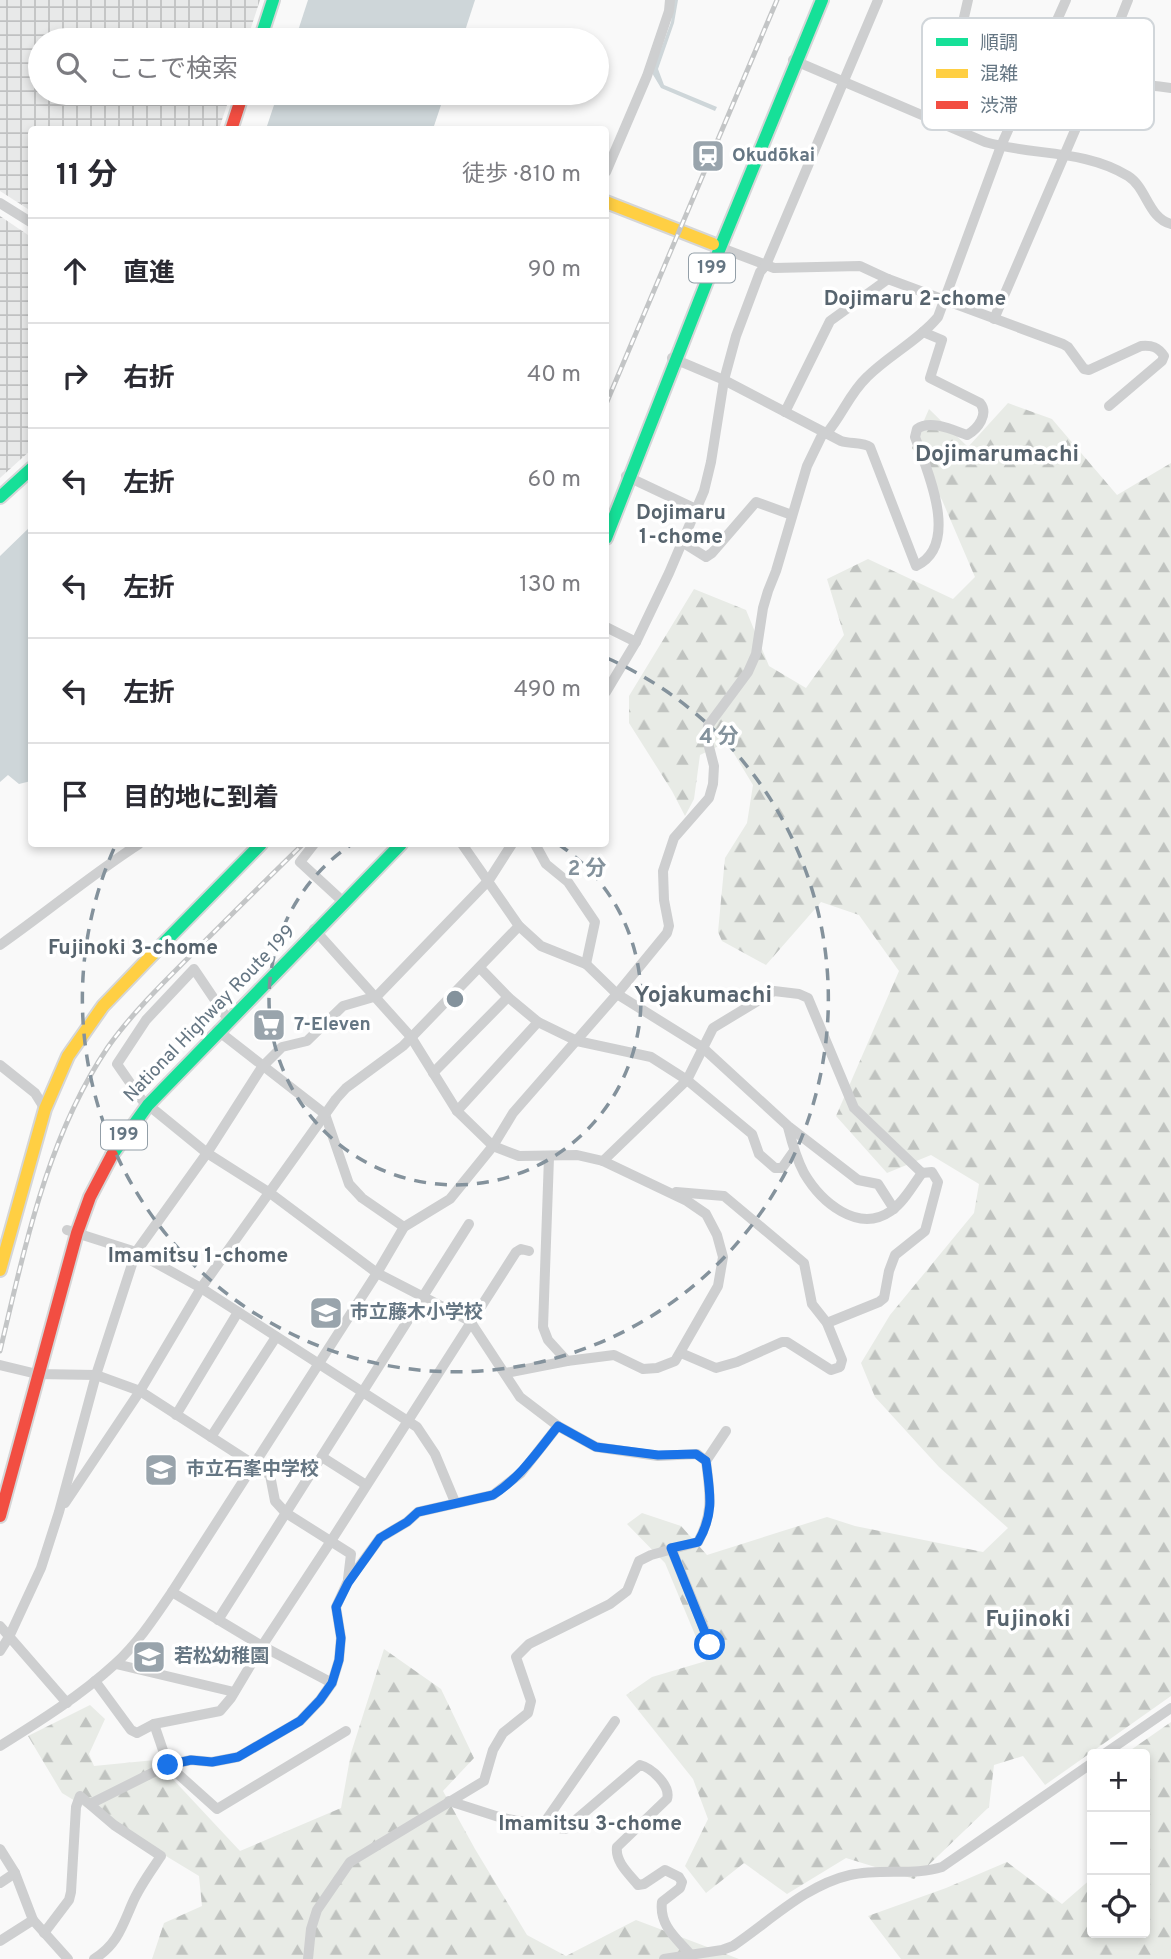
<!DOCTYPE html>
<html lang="ja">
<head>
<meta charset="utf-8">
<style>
  body { margin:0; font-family:Overpass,"Noto Sans JP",sans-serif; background:#f7f7f7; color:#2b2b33 }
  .controls { position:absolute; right:21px; bottom:21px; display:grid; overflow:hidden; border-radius:7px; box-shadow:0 4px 10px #0003 }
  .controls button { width:63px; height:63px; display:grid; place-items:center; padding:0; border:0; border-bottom:2px solid #e1e1e2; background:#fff; color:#2b2b33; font:35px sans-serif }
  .stop { position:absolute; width:21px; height:21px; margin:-16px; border:5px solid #1a73e8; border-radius:50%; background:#fff }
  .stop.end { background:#1a73e8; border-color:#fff; box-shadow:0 2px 7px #0008 }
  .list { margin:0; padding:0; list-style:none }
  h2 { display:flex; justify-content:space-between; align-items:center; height:91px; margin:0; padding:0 28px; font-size:30px }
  h2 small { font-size:23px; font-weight:400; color:#7c7c81 }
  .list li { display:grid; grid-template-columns:46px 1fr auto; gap:21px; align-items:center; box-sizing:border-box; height:105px; padding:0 28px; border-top:2px solid #e1e1e2 }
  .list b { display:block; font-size:26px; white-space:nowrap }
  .list em { font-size:23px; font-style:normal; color:#7c7c81 }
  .icon { flex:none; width:38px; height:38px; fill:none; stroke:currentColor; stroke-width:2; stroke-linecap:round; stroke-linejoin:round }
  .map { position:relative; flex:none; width:1171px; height:1959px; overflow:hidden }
  .search { position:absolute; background:#fff; box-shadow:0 4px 10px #0003; left:28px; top:28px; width:581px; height:77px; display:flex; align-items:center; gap:18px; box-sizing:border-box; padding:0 24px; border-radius:38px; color:#7c7c81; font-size:26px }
  .panel { position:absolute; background:#fff; box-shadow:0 4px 10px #0003; left:28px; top:126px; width:581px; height:721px; border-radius:7px }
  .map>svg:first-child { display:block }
</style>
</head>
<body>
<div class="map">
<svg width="1171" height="1959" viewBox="0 0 1171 1959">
  <defs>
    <pattern id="industrial-grid" width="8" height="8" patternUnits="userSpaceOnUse" patternTransform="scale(1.75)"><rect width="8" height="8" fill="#e8e9e9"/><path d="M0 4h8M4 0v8" fill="none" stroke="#c0c1c2"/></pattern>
    <pattern id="forest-firs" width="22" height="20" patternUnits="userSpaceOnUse" patternTransform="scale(1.75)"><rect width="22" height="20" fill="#e8ebe6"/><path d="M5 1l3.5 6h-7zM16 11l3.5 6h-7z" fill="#c0c3c0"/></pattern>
  </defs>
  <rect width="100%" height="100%" fill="#f9f9f9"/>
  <!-- industrial -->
  <g fill="url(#industrial-grid)">
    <polygon points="0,0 260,0 247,40 40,40 40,93 231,93 219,129 32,130 31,211 0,191"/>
    <polygon points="0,216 31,237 32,449 0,478"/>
  </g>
  <!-- forest -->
  <g fill="url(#forest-firs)">
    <polygon points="1008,403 1052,419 1117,495 1171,463 1171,1696 1045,1785 1023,1756 994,1765 989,1807 914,1879 846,1858 787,1894 744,1863 706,1893 685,1866 708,1819 693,1779 626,1695 652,1677 706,1661 665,1563 627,1524 642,1513 681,1526 707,1555 827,1517 855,1526 983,1552 1008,1528 939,1467 875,1397 861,1363 890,1315 974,1213 979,1184 931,1155 887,1173 836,1116 899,971 859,915 821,902 766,965 722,941 718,932 725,858 747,823 753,785 727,742 700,755 694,799 685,816 672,791 629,723 629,696 694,589 746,610 769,666 806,688 844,635 827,579 868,559 953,599 975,577 942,500 912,448 929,409 968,447"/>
    <polygon points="384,1649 441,1689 474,1758 443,1791 475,1849 527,1935 566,1956 636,1920 739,1959 152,1959 164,1923 202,1906 199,1876 62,1793 28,1736 90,1705 105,1719 89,1754 94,1766 155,1760 240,1851 341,1808 351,1753"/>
    <polygon points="1171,1722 1171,1959 901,1959 868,1916 946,1888 1007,1862 1062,1904 1092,1878 1092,1933 1145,1933 1145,1754 1125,1754"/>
  </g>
  <!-- water -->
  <g fill="#ced6d9">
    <polygon points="308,0 475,0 462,40 295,40"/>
    <polygon points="674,0 678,0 674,23 658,69 664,85 717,107 715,111 661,88 652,73 671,22"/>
    <polygon points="278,93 445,93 433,129 266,129"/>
    <polygon points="31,526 31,781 19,784 8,775 0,782 0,556"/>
  </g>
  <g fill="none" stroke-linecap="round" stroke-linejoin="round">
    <defs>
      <g id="fast">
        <polyline points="260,40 273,0"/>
        <polyline points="0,497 32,468"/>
        <polyline points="606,538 720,248 822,0"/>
        <polyline points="153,954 261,844"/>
        <polyline points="112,1155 148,1105 401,844"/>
      </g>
      <g id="slow">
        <polyline points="606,202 713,244"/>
        <polyline points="0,1270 45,1109 68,1056 103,1006 153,954"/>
      </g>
      <g id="jam">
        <polyline points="231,130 243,93"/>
        <polyline points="0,1516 77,1233 90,1197 112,1155"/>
      </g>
    </defs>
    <!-- fast casing -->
    <use href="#fast" stroke="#d5d6d7" stroke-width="16"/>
    <!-- slow casing -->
    <use href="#slow" stroke="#d5d6d7" stroke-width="16"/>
    <!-- jam casing -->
    <use href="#jam" stroke="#d5d6d7" stroke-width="16"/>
    <!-- street -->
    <g stroke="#cecfd0" stroke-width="10">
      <path d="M793,60L985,142C1033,156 1084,149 1128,176C1147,188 1148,218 1171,224"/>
      <path d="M1091,93C1119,82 1142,84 1171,88"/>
      <polyline points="940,122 968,0"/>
      <polyline points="606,172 647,76 669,11 670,0"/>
      <polyline points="0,203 32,223"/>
      <path d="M716,246L774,268L860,266L888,279L1063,344L1068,347L1084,369L1089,370L1141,346C1152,345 1158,347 1164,356L1162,361L1109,406"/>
      <polyline points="994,319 1091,93 1128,0"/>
      <path d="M672,358L724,380L841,441C850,444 863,442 870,447L916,566C961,545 927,470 915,437L917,429C930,419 953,430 967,435C978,429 989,414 980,403L930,378L942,340L923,332"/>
      <polyline points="785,412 830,321 888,279"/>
      <path d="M826,434C842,416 849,394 867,377C889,355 918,341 938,317L1001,146L1066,0"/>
      <polyline points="626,476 696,509"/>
      <polyline points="682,542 706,557 712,553 756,502 792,515"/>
      <polyline points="606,627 636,642"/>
      <polyline points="606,692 636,642 669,573 704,491 711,462 724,380 736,336 760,272 766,265 878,0"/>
      <polyline points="314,844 300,862 338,897"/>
      <polyline points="462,844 519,926 541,946 586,964 617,994 702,1047 788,1126 858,1180 878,1184 894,1209"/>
      <polyline points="535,844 546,864 568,882 595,922 586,964"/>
      <polyline points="314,929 411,1037 457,1111 493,1146 519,1156 577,1155 603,1161 687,1201 706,1214 717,1235 723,1257 718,1286 675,1361 657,1368 643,1369 614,1355 567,1361 506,1373"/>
      <path d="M0,945C47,912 91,875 139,844"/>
      <polyline points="480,968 508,997 538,1022 577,1041 651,1057 687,1080 752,1134 759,1154 775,1168 782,1168 794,1151"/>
      <polyline points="225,1015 194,969 146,1020 117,1064 142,1100 207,1153 270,1193 377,1273 470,1321 520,1397 558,1426 596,1447 658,1456 697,1454 706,1461"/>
      <polyline points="217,1030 325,1114 349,1184 362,1198 404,1227"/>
      <polyline points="0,1065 35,1093 45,1109"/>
      <polyline points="433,1073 508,997"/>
      <polyline points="457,1111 538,1022"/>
      <path d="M788,1127C792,1143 796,1158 804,1173C821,1202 858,1234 891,1211C904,1202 913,1185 922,1173"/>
      <polyline points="549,1157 543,1327 548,1340 567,1361"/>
      <polyline points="603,1161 687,1080 713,1028 774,991 799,994 808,998 854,1108 922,1173 932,1172 938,1182 925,1231 895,1255 889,1271 884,1298 879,1302 827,1323"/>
      <polyline points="676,1192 724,1196 804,1263 812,1304 827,1323 842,1360 840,1367 831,1370 787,1342 782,1342 737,1362 716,1368 681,1353"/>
      <polyline points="67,1230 136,1252 201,1288 417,1427 435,1454 455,1502"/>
      <polyline points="0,1365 37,1374 96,1375 140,1391 270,1475 275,1501 286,1513 351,1554 348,1579"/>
      <polyline points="176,1415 238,1312"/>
      <polyline points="211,1437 276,1337"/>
      <polyline points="322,1457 366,1485"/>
      <polyline points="65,1503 140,1391 201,1288 336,1099 346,1088 403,1046 519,926"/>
      <polyline points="671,1548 711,1645"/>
      <polyline points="172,1592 262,1646 332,1683"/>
      <polyline points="218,1620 469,1224"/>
      <polyline points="0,1626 67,1703"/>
      <polyline points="0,1651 9,1637 41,1568 59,1512 96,1375 136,1252 207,1153 262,1067 282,1047 307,1041 343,1006 377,996 489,880 512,844"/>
      <polyline points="116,1664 234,1692"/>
      <polyline points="95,1681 131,1730 137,1733 154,1724 220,1711 231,1698 262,1646 331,1541 516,1252 521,1249 529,1251"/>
      <polyline points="154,1724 168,1765 217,1809 346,1731"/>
      <path d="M0,1746C40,1721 80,1696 115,1664C138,1643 155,1617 172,1592L377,1273L404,1227L450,1199L493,1146L513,1113L617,994L667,933L669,926L664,900L663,871L674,838L709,798L713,784L714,766L707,739L708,726L748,672L756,654L763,608L768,591L776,571L807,466L823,433"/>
      <polyline points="1104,1754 1171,1708"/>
      <path d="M449,1801L502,1818L565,1829L640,1765C652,1768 671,1786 667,1799L617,1847C615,1862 629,1874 638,1885L644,1884L665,1870L679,1877L682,1882L680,1888L662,1902C659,1925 676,1938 690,1954"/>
      <polyline points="90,1804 168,1765 191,1760 212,1762 238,1757 300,1721 320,1700 332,1683 339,1660 341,1638 336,1607 347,1583 380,1538 407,1522 418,1512 493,1495 521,1473 558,1426"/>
      <polyline points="542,1826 615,1721"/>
      <polyline points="0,1849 15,1873 33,1920 68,1959"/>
      <polyline points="0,1883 15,1873"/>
      <path d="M44,1933L69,1900L71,1892L76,1807L80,1796L114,1825L161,1856C151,1871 139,1887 132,1904C122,1927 117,1945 94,1959"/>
      <polyline points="0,1941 33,1920"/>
      <path d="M308,1959L311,1929L317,1910L350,1862L484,1781L493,1750L503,1733L528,1713L531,1701L516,1657L529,1644L610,1604L627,1591L639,1561L651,1555L698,1542C714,1513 710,1493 706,1461L726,1431"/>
      <path d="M664,1959L722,1950L733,1946C770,1921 806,1885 850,1875C881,1868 914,1876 942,1867L1092,1763"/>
    </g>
    <!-- fast -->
    <use href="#fast" stroke="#16e098" stroke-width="12"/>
    <!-- slow -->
    <use href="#slow" stroke="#ffcf43" stroke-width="12"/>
    <!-- jam -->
    <use href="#jam" stroke="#f24e42" stroke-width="12"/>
    <defs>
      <g id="rail">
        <polyline points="606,404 777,0"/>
        <path d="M0,1351C25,1247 47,1137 108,1047C132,1013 164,982 194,952C230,916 266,880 303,844"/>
      </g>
    </defs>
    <!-- rail casing -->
    <use href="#rail" stroke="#c3c5c6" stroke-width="5"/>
    <!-- rail -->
    <use href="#rail" stroke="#fff" stroke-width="2.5" stroke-dasharray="8" stroke-linecap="butt"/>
  </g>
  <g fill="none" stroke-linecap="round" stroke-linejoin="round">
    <!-- route -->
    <path stroke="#1a73e8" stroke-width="9" d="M168,1765L191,1760L212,1762L238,1757L300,1721L320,1700L332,1683L339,1660L341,1638L336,1607L348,1583L380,1538L407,1522L418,1512L493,1495C520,1478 538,1451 558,1426L596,1447L658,1455L696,1454L706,1461C710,1493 715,1513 698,1542L671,1548L710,1645"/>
  </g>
  <!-- distance rings -->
  <g fill="none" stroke="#84929c" stroke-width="3.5" stroke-dasharray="12 9">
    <path d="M558 844A186 186 0 1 1 352 844"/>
    <path d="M607 658A373 373 0 1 1 116 844"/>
  </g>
  <!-- icons -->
  <defs>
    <symbol id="station-square" viewBox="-11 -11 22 22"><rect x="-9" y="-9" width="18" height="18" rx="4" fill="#99a4ac" stroke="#fff"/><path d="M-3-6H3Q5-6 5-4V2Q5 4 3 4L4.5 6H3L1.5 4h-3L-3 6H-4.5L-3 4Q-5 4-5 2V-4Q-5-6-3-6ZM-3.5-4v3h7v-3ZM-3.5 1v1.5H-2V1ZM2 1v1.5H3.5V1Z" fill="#fff"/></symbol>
    <symbol id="supermarket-square" viewBox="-11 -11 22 22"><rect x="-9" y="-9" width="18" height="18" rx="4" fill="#99a4ac" stroke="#fff"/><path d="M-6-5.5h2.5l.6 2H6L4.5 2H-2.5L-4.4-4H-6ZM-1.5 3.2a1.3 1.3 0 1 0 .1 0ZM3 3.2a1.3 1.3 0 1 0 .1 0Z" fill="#fff"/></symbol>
    <symbol id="school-square" viewBox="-11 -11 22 22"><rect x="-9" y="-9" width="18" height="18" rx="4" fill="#99a4ac" stroke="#fff"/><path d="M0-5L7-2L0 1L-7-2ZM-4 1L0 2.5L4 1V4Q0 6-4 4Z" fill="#fff"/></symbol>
  </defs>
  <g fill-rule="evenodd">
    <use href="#station-square" x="689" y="137" width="38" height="38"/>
    <use href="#supermarket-square" x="250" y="1006" width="38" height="38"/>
    <use href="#school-square" x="307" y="1294" width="38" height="38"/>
    <use href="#school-square" x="142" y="1451" width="38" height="38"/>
    <use href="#school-square" x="130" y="1638" width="38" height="38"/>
  </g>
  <g text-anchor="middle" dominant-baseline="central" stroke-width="7" stroke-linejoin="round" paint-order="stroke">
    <!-- shield labels -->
    <g fill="#fff" stroke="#939fa8" stroke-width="2">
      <rect x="689" y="253.5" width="46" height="29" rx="5"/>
      <rect x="101" y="1120.5" width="46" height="29" rx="5"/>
    </g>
    <g font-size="18" font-weight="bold" fill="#657683">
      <text x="712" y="268">199</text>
      <text x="124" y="1135">199</text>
    </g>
    <!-- poi labels -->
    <g font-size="19" font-weight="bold" fill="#657683" stroke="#fff" text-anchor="start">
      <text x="732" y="156">Okudōkai</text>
      <text x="294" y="1025">7-Eleven</text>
      <text x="350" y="1313">市立藤木小学校</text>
      <text x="186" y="1470">市立石峯中学校</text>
      <text x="174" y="1657">若松幼稚園</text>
    </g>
    <!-- street labels -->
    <g font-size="19" fill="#657683" stroke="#fff">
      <text transform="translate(210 1014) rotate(-46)">National Highway Route 199</text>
    </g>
    <!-- neighbourhood labels -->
    <g font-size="21" font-weight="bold" fill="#57646e" stroke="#fff">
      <text x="915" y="299">Dojimaru 2-chome</text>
      <text x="681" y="513">Dojimaru<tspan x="681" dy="24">1-chome</tspan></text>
      <text x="133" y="948">Fujinoki 3-chome</text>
      <text x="198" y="1256">Imamitsu 1-chome</text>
      <text x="590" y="1824">Imamitsu 3-chome</text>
    </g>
    <!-- quarter labels -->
    <g font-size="23" font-weight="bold" fill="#57646e" stroke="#fff">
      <text x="997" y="455">Dojimarumachi</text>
      <text x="703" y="996">Yojakumachi</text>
      <text x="1028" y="1620">Fujinoki</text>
    </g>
  </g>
  <!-- legend -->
  <rect x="922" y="18" width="232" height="112" rx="10" fill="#fff" stroke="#d1d6da" stroke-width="2"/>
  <rect x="936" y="38" width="32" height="8" fill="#16e098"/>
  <rect x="936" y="69" width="32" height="9" fill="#ffcf43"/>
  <rect x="936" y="101" width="32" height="8" fill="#f24e42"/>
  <g font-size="19" fill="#657683">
    <text x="980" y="49">順調</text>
    <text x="980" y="80">混雑</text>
    <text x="980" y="112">渋滞</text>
  </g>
  <circle cx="455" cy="999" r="10" fill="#84929c" stroke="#fff" stroke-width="3.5"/>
  <g font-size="21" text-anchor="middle" font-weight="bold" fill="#84929c" stroke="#fff" stroke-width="7" stroke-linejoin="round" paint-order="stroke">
    <text x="719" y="743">4 分</text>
    <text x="587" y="875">2 分</text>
  </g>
</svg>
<div class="controls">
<button>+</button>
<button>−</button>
<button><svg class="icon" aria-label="locate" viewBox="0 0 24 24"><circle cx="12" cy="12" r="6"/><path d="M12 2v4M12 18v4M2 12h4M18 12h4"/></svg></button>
</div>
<div class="stop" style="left:710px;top:1645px"></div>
<div class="stop end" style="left:168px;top:1765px"></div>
<div class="search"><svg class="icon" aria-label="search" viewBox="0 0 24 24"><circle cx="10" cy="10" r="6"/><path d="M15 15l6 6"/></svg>ここで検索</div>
<section class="panel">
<h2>11 分<small>徒歩 · 810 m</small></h2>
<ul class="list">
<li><svg class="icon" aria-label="ahead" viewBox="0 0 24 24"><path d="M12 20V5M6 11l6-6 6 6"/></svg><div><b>直進</b></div><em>90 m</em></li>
<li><svg class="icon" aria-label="right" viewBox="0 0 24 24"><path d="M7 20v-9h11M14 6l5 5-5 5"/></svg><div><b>右折</b></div><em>40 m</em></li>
<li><svg class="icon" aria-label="left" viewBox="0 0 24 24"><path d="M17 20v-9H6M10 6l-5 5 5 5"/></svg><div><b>左折</b></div><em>60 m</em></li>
<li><svg class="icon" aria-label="left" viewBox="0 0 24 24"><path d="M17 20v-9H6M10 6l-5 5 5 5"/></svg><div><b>左折</b></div><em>130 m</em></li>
<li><svg class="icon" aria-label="left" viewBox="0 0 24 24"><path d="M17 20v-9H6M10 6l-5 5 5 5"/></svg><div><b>左折</b></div><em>490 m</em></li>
<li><svg class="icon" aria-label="arrive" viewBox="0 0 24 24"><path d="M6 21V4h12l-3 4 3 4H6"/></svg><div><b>目的地に到着</b></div></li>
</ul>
</section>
</div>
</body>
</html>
